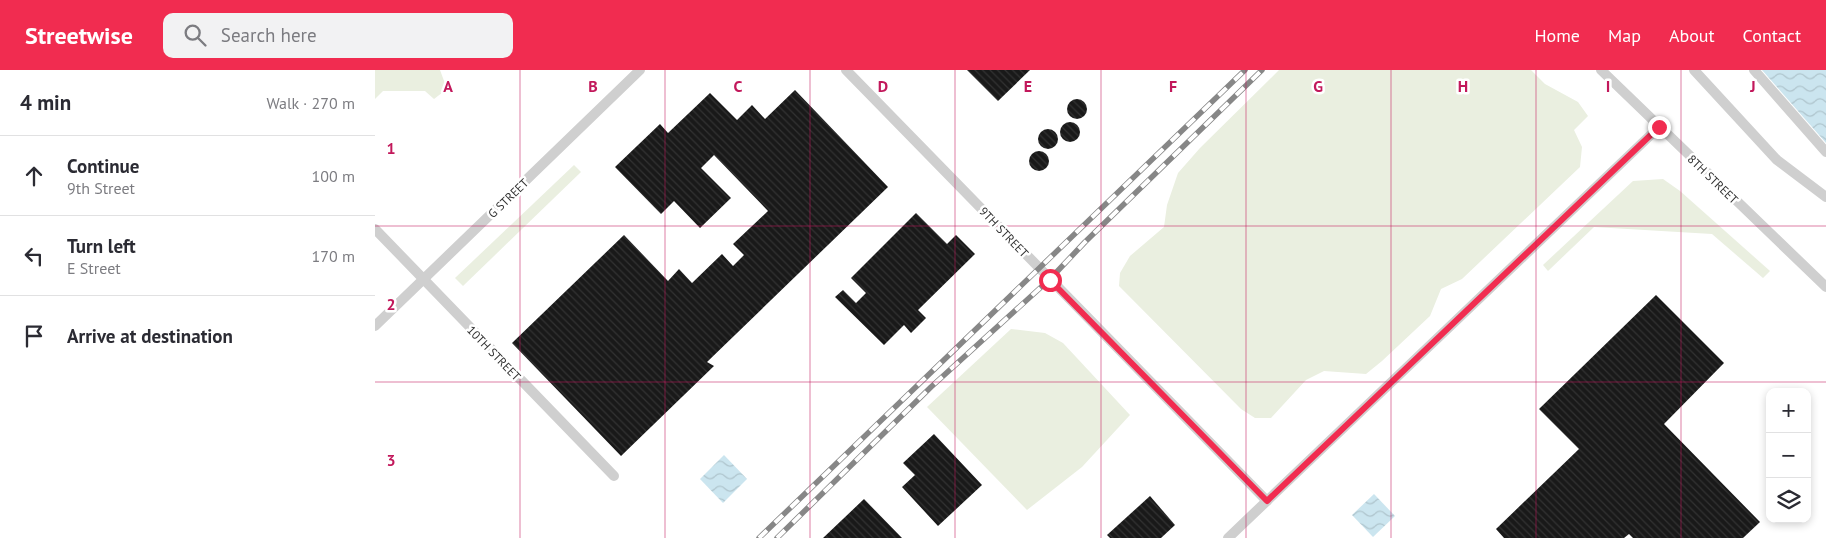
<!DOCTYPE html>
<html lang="en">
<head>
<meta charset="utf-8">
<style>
  body { margin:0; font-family:"PT Sans",sans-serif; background:#f2f2f3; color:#2b2b33 }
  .controls { position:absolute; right:15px; bottom:15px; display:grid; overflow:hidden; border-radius:10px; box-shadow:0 2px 8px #0003 }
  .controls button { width:45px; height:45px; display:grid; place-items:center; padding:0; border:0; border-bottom:1px solid #e1e1e2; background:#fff; color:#2b2b33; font:25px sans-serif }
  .stop { position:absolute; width:15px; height:15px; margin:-11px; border:4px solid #f12c50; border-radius:50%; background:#fff }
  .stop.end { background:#f12c50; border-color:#fff; box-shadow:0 1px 5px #0008 }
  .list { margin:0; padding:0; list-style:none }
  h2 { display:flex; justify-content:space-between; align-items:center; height:65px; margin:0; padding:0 20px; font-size:21px }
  h2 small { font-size:16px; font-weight:400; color:#7c7c81 }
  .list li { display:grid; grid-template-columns:32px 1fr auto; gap:15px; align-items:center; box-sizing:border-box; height:80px; padding:0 20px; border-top:1px solid #e1e1e2 }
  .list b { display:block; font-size:19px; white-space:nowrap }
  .list p { margin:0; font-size:16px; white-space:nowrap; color:#7c7c81 }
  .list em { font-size:16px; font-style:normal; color:#7c7c81 }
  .icon { flex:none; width:28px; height:28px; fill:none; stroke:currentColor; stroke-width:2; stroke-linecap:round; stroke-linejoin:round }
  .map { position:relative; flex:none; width:1451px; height:468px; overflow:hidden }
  header { display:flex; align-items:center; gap:30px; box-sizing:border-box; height:70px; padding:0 25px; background:#f12c50; color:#fff }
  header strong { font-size:24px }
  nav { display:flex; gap:28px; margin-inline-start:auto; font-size:18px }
  .search { width:350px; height:45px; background:#f2f2f3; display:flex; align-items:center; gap:12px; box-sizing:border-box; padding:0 18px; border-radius:10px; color:#7c7c81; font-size:19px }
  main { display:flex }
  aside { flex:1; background:#fff }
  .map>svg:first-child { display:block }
</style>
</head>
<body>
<header>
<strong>Streetwise</strong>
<div class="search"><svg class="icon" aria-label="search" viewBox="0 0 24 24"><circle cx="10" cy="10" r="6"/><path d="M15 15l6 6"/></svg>Search here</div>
<nav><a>Home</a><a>Map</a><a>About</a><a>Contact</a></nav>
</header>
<main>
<aside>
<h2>4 min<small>Walk · 270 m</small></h2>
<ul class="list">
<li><svg class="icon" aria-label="ahead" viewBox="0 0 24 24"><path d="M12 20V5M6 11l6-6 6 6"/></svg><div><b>Continue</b><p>9th Street</p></div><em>100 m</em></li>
<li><svg class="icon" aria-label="left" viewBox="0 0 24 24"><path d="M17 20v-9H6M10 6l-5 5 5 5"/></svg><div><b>Turn left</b><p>E Street</p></div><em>170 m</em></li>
<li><svg class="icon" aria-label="arrive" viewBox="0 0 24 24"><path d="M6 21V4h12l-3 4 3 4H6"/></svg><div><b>Arrive at destination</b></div></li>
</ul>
</aside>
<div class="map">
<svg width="1451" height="468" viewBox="0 0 1451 468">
  <defs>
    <pattern id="water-waves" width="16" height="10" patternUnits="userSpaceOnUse" patternTransform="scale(1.25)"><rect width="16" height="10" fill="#cbe5ef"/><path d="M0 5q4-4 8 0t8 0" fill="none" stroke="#afc5cd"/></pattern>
    <pattern id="building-back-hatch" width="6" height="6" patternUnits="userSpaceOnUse" patternTransform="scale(1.25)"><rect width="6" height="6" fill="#191919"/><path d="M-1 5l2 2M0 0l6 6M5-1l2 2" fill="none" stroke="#323232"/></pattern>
  </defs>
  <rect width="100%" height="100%" fill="#fff"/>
  <!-- grass -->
  <g fill="#eaefe0">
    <polygon points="0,0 65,0 72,19 59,29 50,21 8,21 0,29"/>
    <polygon points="904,0 1156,0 1170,14 1203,32 1213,46 1199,60 1207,77 1205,97 1087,209 1066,219 1055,246 1007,291 991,304 949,301 931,310 896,348 880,348 866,339 744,216 745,203 755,186 789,157 792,135 803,103 825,78"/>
    <polygon points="199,95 206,102 88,216 80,208"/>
    <polygon points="1288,109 1305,121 1395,201 1388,208 1337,164 1219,157 1173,201 1168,195 1258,111"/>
    <polygon points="636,259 670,263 688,273 755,345 707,397 652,440 552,337"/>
  </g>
  <!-- water -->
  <g fill="url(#water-waves)">
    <polygon points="1387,0 1451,0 1451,73"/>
    <polygon points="349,385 372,409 348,433 325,409"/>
    <polygon points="999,424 1020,446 998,467 977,445"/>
  </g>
  <!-- building -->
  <g fill="url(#building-back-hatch)">
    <polygon points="592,0 655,0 623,31"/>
    <polygon points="420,20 513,117 332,292 339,296 246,386 137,273 249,165 293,211 304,199 317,213 347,184 358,196 369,185 358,174 393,141 339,85 326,98 356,128 325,158 299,131 286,144 240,97 285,54 293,63 335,23 362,50 377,35 390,49"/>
    <circle cx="702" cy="39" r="10"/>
    <circle cx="695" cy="62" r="10"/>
    <circle cx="673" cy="69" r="10"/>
    <circle cx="664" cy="91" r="10"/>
    <polygon points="541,143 572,174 581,165 600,184 543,240 551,248 536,263 529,255 509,275 460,227 468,220 481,233 491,223 476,208"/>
    <polygon points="1281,225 1349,293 1289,354 1385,452 1368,468 1258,468 1254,464 1249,468 1129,468 1121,459 1204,379 1164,339"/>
    <polygon points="559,364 607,415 563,456 527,417 540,405 528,393"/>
    <polygon points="775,426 800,455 786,468 735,468 732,465"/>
    <polygon points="489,429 527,468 448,468 468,449"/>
  </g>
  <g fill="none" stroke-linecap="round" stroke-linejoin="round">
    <!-- service -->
    <g stroke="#cfcfcf" stroke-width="10">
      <polyline points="471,0 892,431"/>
      <polyline points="1226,0 1451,217"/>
      <polyline points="1319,0 1402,90 1451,127"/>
      <polyline points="1379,0 1451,82"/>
      <polyline points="0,159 239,406"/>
      <polyline points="0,256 265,0"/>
      <polyline points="853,468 1284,57"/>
    </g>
    <defs>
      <g id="rail">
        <polyline points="384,468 870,0"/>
        <polyline points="402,468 556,317 675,209 710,172 887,0"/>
      </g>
    </defs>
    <!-- rail casing -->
    <use href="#rail" stroke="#878787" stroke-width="5.5"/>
    <!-- rail -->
    <use href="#rail" stroke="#fff" stroke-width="4" stroke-dasharray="11" stroke-linecap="butt"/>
  </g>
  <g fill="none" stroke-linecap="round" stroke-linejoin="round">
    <!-- route -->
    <polyline stroke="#f12c50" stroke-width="6" points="675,210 892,431 1284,57"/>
  </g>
  <!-- grid -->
  <path fill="none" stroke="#c2185b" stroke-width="1" stroke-opacity="0.55" d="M145,0V468M290,0V468M435,0V468M580,0V468M726,0V468M871,0V468M1016,0V468M1161,0V468M1306,0V468M0,156H1451M0,312H1451"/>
  <g text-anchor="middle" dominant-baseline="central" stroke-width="5" stroke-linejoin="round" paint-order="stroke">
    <!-- street labels -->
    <g font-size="12" fill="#323232" stroke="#fff">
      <text transform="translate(1338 109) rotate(44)">8TH STREET</text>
      <text transform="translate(133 128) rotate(-44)">G STREET</text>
      <text transform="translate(629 162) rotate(46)">9TH STREET</text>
      <text transform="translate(119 283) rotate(46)">10TH STREET</text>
    </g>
  </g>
  <g font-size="16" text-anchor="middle" font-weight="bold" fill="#c2185b" stroke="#fff" stroke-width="5" stroke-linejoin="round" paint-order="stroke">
    <text x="73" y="22">A</text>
    <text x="218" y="22">B</text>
    <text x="363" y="22">C</text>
    <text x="508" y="22">D</text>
    <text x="653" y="22">E</text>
    <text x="798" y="22">F</text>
    <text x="943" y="22">G</text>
    <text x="1088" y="22">H</text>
    <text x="1233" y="22">I</text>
    <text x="1378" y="22">J</text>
    <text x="16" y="84">1</text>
    <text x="16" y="240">2</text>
    <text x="16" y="396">3</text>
  </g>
</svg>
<div class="controls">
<button>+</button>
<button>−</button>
<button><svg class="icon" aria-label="layers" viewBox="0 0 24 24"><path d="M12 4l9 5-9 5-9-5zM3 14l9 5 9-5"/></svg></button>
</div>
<div class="stop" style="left:675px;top:210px"></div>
<div class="stop end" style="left:1284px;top:57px"></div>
</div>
</main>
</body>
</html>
